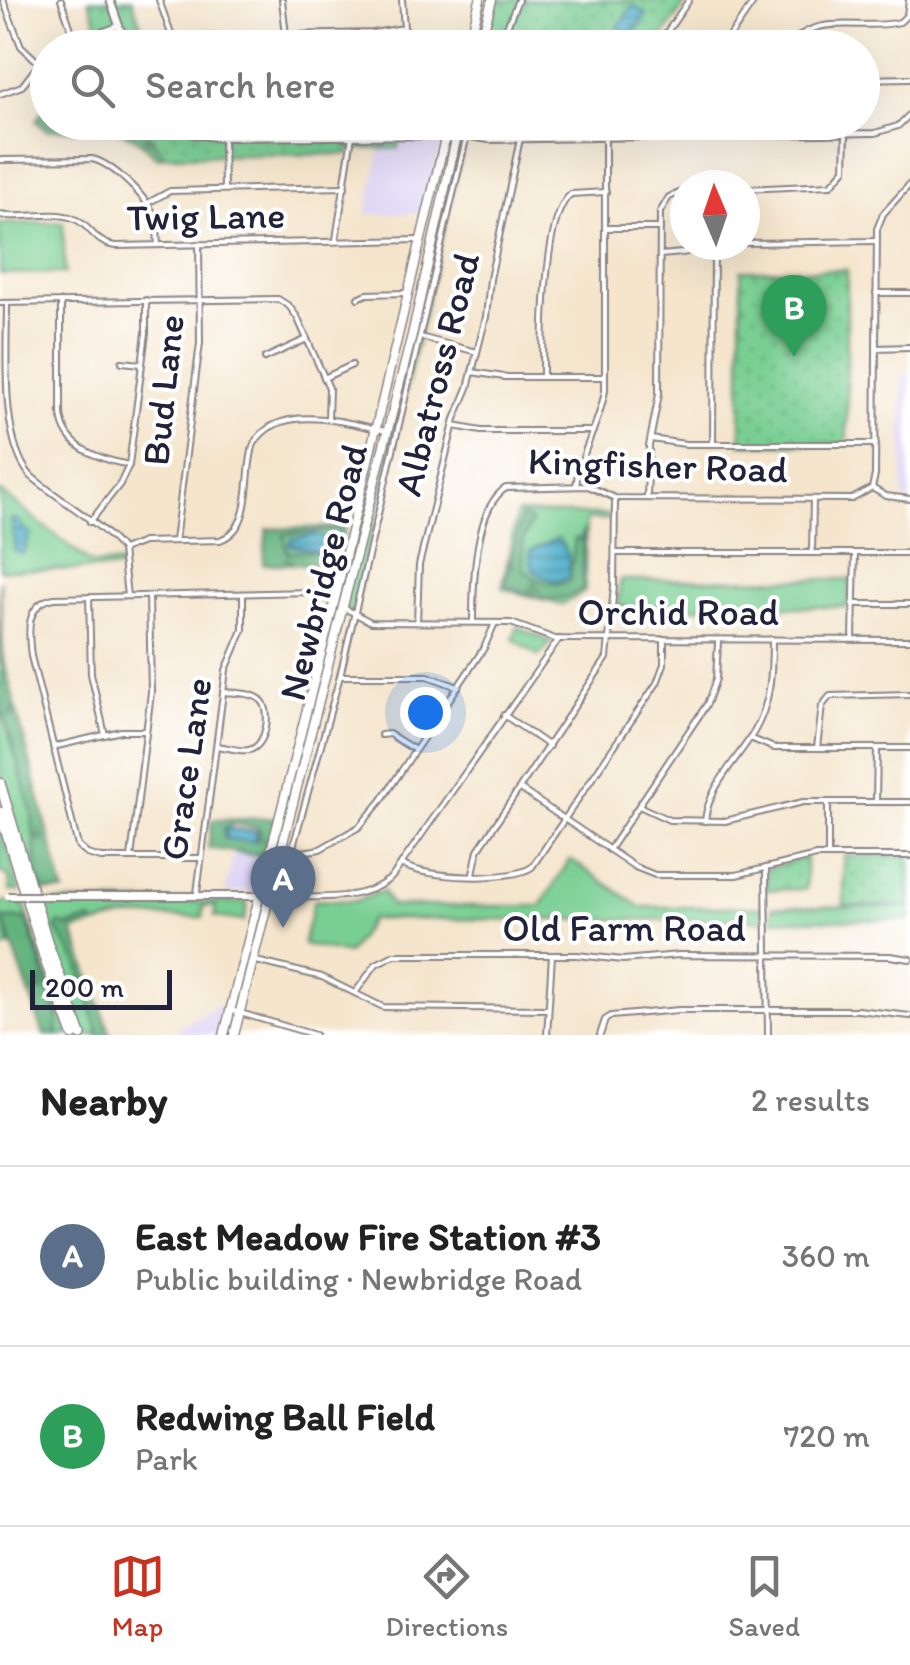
<!DOCTYPE html>
<html lang="en">
<head>
<meta charset="utf-8">
<style>
  body { margin:0; font-family:Itim,sans-serif; background:#f6f6f6; color:#222 }
  .compass { position:absolute; left:670px; top:170px; width:90px; height:90px; border-radius:50%; background:#fff; box-shadow:0 10px 40px #0002; rotate:358deg }
  .scale { position:absolute; left:30px; bottom:25px; width:142px; box-sizing:border-box; padding-left:10px; border:5px solid #22223b; border-top:0; font-size:28px; line-height:35px; white-space:nowrap; color:#22223b; -webkit-text-stroke:8px #fff; paint-order:stroke }
  .you { position:absolute; left:425px; top:712px; width:35px; height:35px; margin:-25px; border:8px solid #fff; border-radius:50%; background:#1a73e8; box-shadow:0 0 0 15px #1a73e833 }
  .badge { display:grid; place-items:center; width:65px; height:65px; border-radius:50%; background:#c8321e; color:#fff; font-size:32px; font-weight:700 }
  .pin { position:absolute; translate:-50% -82px; filter:drop-shadow(0 2px 5px #0008) }
  .pin::after { content:''; position:absolute; top:52px; width:35px; height:30px; background:inherit; clip-path:polygon(0 0,100% 0,50% 100%) }
  .list { margin:0; padding:0; list-style:none }
  h2 { display:flex; justify-content:space-between; align-items:center; height:130px; margin:0; padding:0 40px; font-size:42px }
  h2 small { font-size:32px; font-weight:400; color:#767676 }
  .list li { display:grid; grid-template-columns:65px 1fr auto; gap:30px; align-items:center; box-sizing:border-box; height:180px; padding:0 40px; border-top:2px solid #e0e0e0 }
  .list b { display:block; font-size:38px; white-space:nowrap }
  .list p { margin:0; font-size:32px; white-space:nowrap; color:#767676 }
  .list em { font-size:32px; font-style:normal; color:#767676 }
  .icon { flex:none; width:55px; height:55px; fill:none; stroke:currentColor; stroke-width:2; stroke-linecap:round; stroke-linejoin:round }
  .map { position:relative; flex:none; width:910px; height:1035px; overflow:hidden }
  .search { position:absolute; background:#fff; box-shadow:0 10px 40px #0002; left:30px; right:30px; top:30px; height:110px; display:flex; align-items:center; gap:25px; box-sizing:border-box; padding:0 35px; border-radius:55px; color:#767676; font-size:38px }
  .sheet { height:490px; background:#fff }
  nav { display:flex; justify-content:space-around; align-items:center; box-sizing:border-box; height:140px; border-top:2px solid #e0e0e0; background:#fff; font-size:28px; color:#767676 }
  nav a { display:grid; justify-items:center; gap:5px }
  nav .on { color:#c8321e }
  .map>svg:first-child { display:block }
</style>
</head>
<body>
<div class="map">
<svg width="910" height="1035" viewBox="0 0 910 1035">
  <defs>
    <pattern id="forest-firs" width="22" height="20" patternUnits="userSpaceOnUse" patternTransform="scale(2.5)"><rect width="22" height="20" fill="#62b27d"/><path d="M5 1l3.5 6h-7zM16 11l3.5 6h-7z" fill="#509068"/></pattern>
    <pattern id="park-dots" width="8" height="8" patternUnits="userSpaceOnUse" patternTransform="scale(2.5)"><rect width="8" height="8" fill="#79cf93"/><path d="M2 2h.1M6 6h.1" fill="none" stroke="#68b180" stroke-width="1.8" stroke-linecap="round"/></pattern>
    <pattern id="water-rules" width="6" height="5" patternUnits="userSpaceOnUse" patternTransform="scale(2.5)"><rect width="6" height="5" fill="#4baeca"/><path d="M0 2.5h6" fill="none" stroke="#3e8da5"/></pattern>
  </defs>
  <rect width="100%" height="100%" fill="#fff"/>
  <filter id="ink" filterUnits="userSpaceOnUse"><feTurbulence type="fractalNoise" baseFrequency=".01" numOctaves="2"/><feDisplacementMap in="SourceGraphic" scale="20" xChannelSelector="R" yChannelSelector="G"/><feConvolveMatrix kernelMatrix="1 2 1 2 8 2 1 2 1" color-interpolation-filters="sRGB"/></filter>
  <filter id="wash" filterUnits="userSpaceOnUse"><feTurbulence type="fractalNoise" baseFrequency=".0048" numOctaves="4" result="noise"/><feDisplacementMap in="SourceGraphic" scale="40" xChannelSelector="R" yChannelSelector="G"/><feGaussianBlur stdDeviation="2.25" result="paint"/><feColorMatrix in="noise" values="0 0 0 0 0 0 0 0 0 0 0 0 0 0 0 0 0 1.4 0 .05"/><feComposite in="paint" operator="in"/></filter>
  <g filter="url(#wash)">
    <rect width="100%" height="100%" fill="#f4e5cc"/>
    <!-- built -->
    <g fill="#dfd5f5">
      <polygon points="443,135 424,213 366,214 381,149 398,147 400,136"/>
      <polygon points="902,374 910,374 910,499 903,499"/>
      <polygon points="234,852 266,857 255,892 225,892"/>
      <polygon points="219,1005 229,1007 223,1035 180,1035 177,1027"/>
    </g>
    <!-- grass -->
    <g fill="#79cf93" stroke="#4e7867" stroke-width="2.5">
      <polygon points="458,137 465,139 353,614 344,607"/>
      <polygon points="63,222 65,273 0,274 0,224"/>
      <polygon points="0,491 92,564 121,564 121,569 0,570"/>
      <polygon points="517,513 610,515 610,519 586,520 585,592 561,605 502,588"/>
      <polygon points="341,530 325,552 294,554 285,548 284,535"/>
      <polygon points="851,579 848,607 618,607 620,580"/>
      <polygon points="517,627 552,642 539,656 513,639"/>
      <polygon points="0,704 32,813 38,891 33,891 0,767"/>
      <polygon points="0,820 20,891 10,891 9,877 0,872"/>
      <polygon points="570,859 641,907 764,907 763,920 371,919 348,954 303,944 314,900 356,901 383,891 391,906 541,906"/>
      <polygon points="0,902 23,902 69,1035 57,1035 58,1016 27,919 3,919 11,946 0,948"/>
      <polygon points="37,902 245,902 248,905 244,921 215,917 215,906 203,906 203,917 128,917 95,925 91,920 57,928 78,963 99,1035 84,1035"/>
      <polygon points="772,907 910,907 910,920 773,920"/>
    </g>
    <!-- forest -->
    <g fill="url(#forest-firs)" stroke="#426a5c" stroke-width="2.5" fill-rule="evenodd">
      <path d="M47,104L48,122L140,123L165,156L158,158C149,153 144,143 134,138C110,123 75,130 47,130L36,121Z"/>
      <path d="M522,516L531,521L523,541L524,568C532,581 556,587 569,581L575,538L580,540L583,530V589C558,607 533,596 506,586L505,581Z"/>
      <path d="M346,527L338,564H263L267,529ZM341,530L336,539H331L325,552H287L284,535L290,534Z"/>
      <polygon points="0,580 3,659 64,892 38,891 32,812 0,704"/>
      <path d="M276,818L266,857L208,848L212,820ZM234,824L259,828L256,841L224,838V828Z"/>
      <polygon points="3,919 27,919 58,1016 57,1035 44,1035"/>
      <polygon points="91,920 95,925 73,931 111,1035 99,1035 78,963 56,928 60,923 68,927"/>
    </g>
    <!-- park -->
    <g fill="url(#park-dots)" stroke="#4e7867" stroke-width="2.5">
      <polygon points="89,0 132,0 149,47 105,47"/>
      <polygon points="495,0 688,0 656,47 484,48"/>
      <polygon points="140,123 446,123 443,135 400,136 398,148 349,149 348,154 165,156"/>
      <rect x="741" y="270" width="106" height="174"/>
      <polygon points="844,856 910,856 910,907 844,906"/>
      <polygon points="806,857 806,889 767,890 766,869"/>
    </g>
    <!-- water -->
    <g fill="url(#water-rules)" stroke="#366882" stroke-width="2.5">
      <polygon points="633,5 647,14 637,28 634,27 636,30 631,37 618,27"/>
      <polygon points="11,519 17,520 30,535 23,554 15,551"/>
      <polygon points="314,535 330,538 328,549 319,552 289,545 291,539"/>
      <path d="M558,538L568,555L569,577L557,582C535,572 531,577 530,551Z"/>
      <polygon points="225,828 256,831 254,842 227,839"/>
    </g>
  </g>
  <g filter="url(#ink)">
    <g fill="none" stroke-linecap="round" stroke-linejoin="round">
      <defs>
        <g id="street">
          <polyline points="3,0 21,46 38,62"/>
          <polyline points="61,0 75,41"/>
          <polyline points="159,0 176,48"/>
          <polyline points="282,0 286,35"/>
          <polyline points="402,0 404,28 420,48"/>
          <polyline points="173,41 196,37 373,33 404,28"/>
          <polyline points="56,48 118,26"/>
          <polyline points="498,48 518,0"/>
          <polyline points="656,48 689,0"/>
          <polyline points="722,48 755,0"/>
          <path d="M788,48C814,10 862,32 900,22L907,15L909,0"/>
          <polyline points="862,79 910,78"/>
          <polyline points="0,94 22,86 48,52"/>
          <polyline points="383,122 383,135"/>
          <polyline points="638,122 639,137"/>
          <polyline points="457,135 489,140 875,133 898,126 910,114"/>
          <polyline points="223,137 224,187"/>
          <path d="M0,160L92,159C112,163 150,200 156,220C158,228 157,237 158,245"/>
          <polyline points="745,189 831,185 845,169 846,133"/>
          <polyline points="146,204 170,191 345,187"/>
          <path d="M0,215C23,220 54,209 75,219C92,227 95,244 116,246L420,240"/>
          <polyline points="606,228 660,228"/>
          <polyline points="336,239 352,136"/>
          <polyline points="745,243 875,241"/>
          <polyline points="660,255 683,253 713,245"/>
          <polyline points="876,293 910,293"/>
          <polyline points="358,298 367,294 405,293"/>
          <path d="M61,302V413C63,448 99,459 129,465"/>
          <polyline points="0,303 278,299 289,306 297,317 329,388 328,419"/>
          <path d="M7,303C7,352 0,442 31,476C60,501 98,520 122,550L127,596"/>
          <polyline points="420,337 477,352"/>
          <polyline points="876,348 910,347"/>
          <polyline points="265,358 307,339"/>
          <polyline points="122,362 142,364"/>
          <polyline points="472,372 504,377 605,377"/>
          <path d="M543,377C543,340 543,215 571,194L606,192"/>
          <polyline points="324,378 352,365"/>
          <polyline points="454,426 481,431 593,431"/>
          <polyline points="651,439 685,444 876,444"/>
          <polyline points="713,444 714,245"/>
          <path d="M576,486C580,452 600,424 605,390V138"/>
          <polyline points="872,488 886,496 910,499"/>
          <polyline points="647,496 649,446 659,394 660,212 669,197 685,191"/>
          <polyline points="90,522 120,484 129,465 146,333 146,300"/>
          <polyline points="175,541 200,343 199,244"/>
          <path d="M122,550L143,542L220,540C256,527 243,474 254,444C278,401 348,423 386,431"/>
          <polyline points="615,553 910,553"/>
          <polyline points="812,553 813,499"/>
          <polyline points="89,597 91,674 105,735"/>
          <polyline points="853,604 910,604"/>
          <polyline points="344,608 371,622 511,623 555,639 910,640"/>
          <path d="M473,621C473,586 474,508 506,488L588,486L615,498L852,499L872,488L875,475L877,229L883,214L910,184"/>
          <polyline points="417,622 419,565 455,419 468,388 486,317 490,279 520,139"/>
          <polyline points="853,638 855,553"/>
          <polyline points="340,676 428,676 458,687"/>
          <polyline points="504,715 549,746"/>
          <polyline points="381,735 389,734 415,750"/>
          <polyline points="750,738 774,748 910,748"/>
          <path d="M217,746C227,747 240,752 249,750C266,747 272,712 262,701C254,692 234,693 223,692"/>
          <polyline points="53,747 121,731 146,731"/>
          <polyline points="817,748 822,706 830,696 910,694"/>
          <polyline points="520,789 635,867 655,875 736,875 816,856 910,856"/>
          <polyline points="876,802 877,748"/>
          <polyline points="639,806 669,820 725,821 803,802 910,802"/>
          <path d="M705,821C708,787 737,760 754,732C771,703 772,672 772,639"/>
          <polyline points="609,850 707,704 716,679 718,642"/>
          <polyline points="282,852 291,854 320,849 359,827 381,801 484,648 495,623"/>
          <polyline points="291,854 340,676 470,122"/>
          <polyline points="828,856 828,802"/>
          <polyline points="131,858 151,692 149,596"/>
          <path d="M201,858H101L87,854L78,846L31,656C28,632 25,604 54,598L312,592L332,601"/>
          <path d="M403,865C425,878 511,882 532,867L657,683L664,664V639"/>
          <polyline points="766,870 768,1035"/>
          <polyline points="473,874 478,850 607,658 614,587 615,500"/>
          <polyline points="197,893 226,670 243,630 243,594"/>
          <path d="M269,896C310,896 359,905 392,877L559,639"/>
          <polyline points="252,960 322,977 383,1007 547,1009"/>
          <polyline points="355,993 376,964 394,955 577,955 623,960 679,955 890,956 910,959"/>
          <polyline points="230,1010 315,1035"/>
          <polyline points="547,1035 552,955"/>
          <polyline points="600,1035 605,1020 611,1016 679,1010 858,1010 910,1016"/>
        </g>
        <g id="secondary">
          <polyline points="110,0 127,48"/>
          <polyline points="170,122 194,134 215,137 457,135"/>
          <polyline points="47,896 269,896"/>
        </g>
        <g id="primary">
          <polyline points="468,48 480,0"/>
          <polyline points="479,48 492,0"/>
          <polyline points="224,1035 334,603 449,122"/>
          <polyline points="234,1035 412,335 460,122"/>
        </g>
        <g id="highway">
          <polyline points="0,783 47,941 81,1035"/>
          <polyline points="0,812 45,960 73,1035"/>
        </g>
      </defs>
      <!-- street casing -->
      <use href="#street" stroke="#8b8484" stroke-width="8"/>
      <!-- secondary casing -->
      <use href="#secondary" stroke="#8b8484" stroke-width="10"/>
      <!-- primary casing -->
      <use href="#primary" stroke="#8b8484" stroke-width="11"/>
      <!-- highway casing -->
      <use href="#highway" stroke="#8b8484" stroke-width="12"/>
      <!-- street -->
      <use href="#street" stroke="#fff" stroke-width="4"/>
      <!-- secondary -->
      <use href="#secondary" stroke="#fff" stroke-width="6"/>
      <!-- primary -->
      <use href="#primary" stroke="#fff" stroke-width="8"/>
      <!-- highway -->
      <use href="#highway" stroke="#fff" stroke-width="9"/>
      <defs>
        <polyline id="secondary-bridge" points="8,896 47,896"/>
      </defs>
      <!-- secondary-bridge casing -->
      <use href="#secondary-bridge" stroke="#8b8484" stroke-width="10" stroke-linecap="butt"/>
      <!-- secondary-bridge -->
      <use href="#secondary-bridge" stroke="#fff" stroke-width="6"/>
    </g>
  </g>
  <g text-anchor="middle" dominant-baseline="central" stroke-width="8" stroke-linejoin="round" paint-order="stroke">
    <!-- street labels -->
    <g font-size="38" fill="#22223b" stroke="#fff">
      <text transform="translate(206 216) rotate(-1)">Twig Lane</text>
      <text transform="translate(437 374) rotate(-76)">Albatross Road</text>
      <text transform="translate(163 390) rotate(-84)">Bud Lane</text>
      <text transform="translate(658 465) rotate(2)">Kingfisher Road</text>
      <text transform="translate(323 572) rotate(-76)">Newbridge Road</text>
      <text x="678" y="612">Orchid Road</text>
      <text transform="translate(186 769) rotate(-82)">Grace Lane</text>
      <text x="624" y="928">Old Farm Road</text>
    </g>
  </g>
</svg>
<svg class="compass" viewBox="-18 -18 36 36"><path d="M0-13l5 13h-10z" fill="#e53935"/><path d="M0 13l5-13h-10z" fill="#767676"/></svg>
<div class="scale">200 m</div>
<div class="you"></div>
<div class="pin badge" style="left:283px;top:928px;background:#5c6f8a">A</div>
<div class="pin badge" style="left:794px;top:357px;background:#2e9e5b">B</div>
<div class="search"><svg class="icon" aria-label="search" viewBox="0 0 24 24"><circle cx="10" cy="10" r="6"/><path d="M15 15l6 6"/></svg>Search here</div>
</div>
<section class="sheet">
<h2>Nearby<small>2 results</small></h2>
<ul class="list">
<li><span class="badge" style="background:#5c6f8a">A</span><div><b>East Meadow Fire Station #3</b><p>Public building · Newbridge Road</p></div><em>360 m</em></li>
<li><span class="badge" style="background:#2e9e5b">B</span><div><b>Redwing Ball Field</b><p>Park</p></div><em>720 m</em></li>
</ul>
</section>
<nav>
<a class="on"><svg class="icon" aria-label="map" viewBox="0 0 24 24"><path d="M3 6l6-2 6 2 6-2v14l-6 2-6-2-6 2zM9 4v14M15 6v14"/></svg>Map</a>
<a><svg class="icon" aria-label="directions" viewBox="0 0 24 24"><path d="M12 3l9 9-9 9-9-9zM9 14v-3h6M13 9l2 2-2 2"/></svg>Directions</a>
<a><svg class="icon" aria-label="saved" viewBox="0 0 24 24"><path d="M7 4h10v16l-5-4-5 4z"/></svg>Saved</a>
</nav>
</body>
</html>
